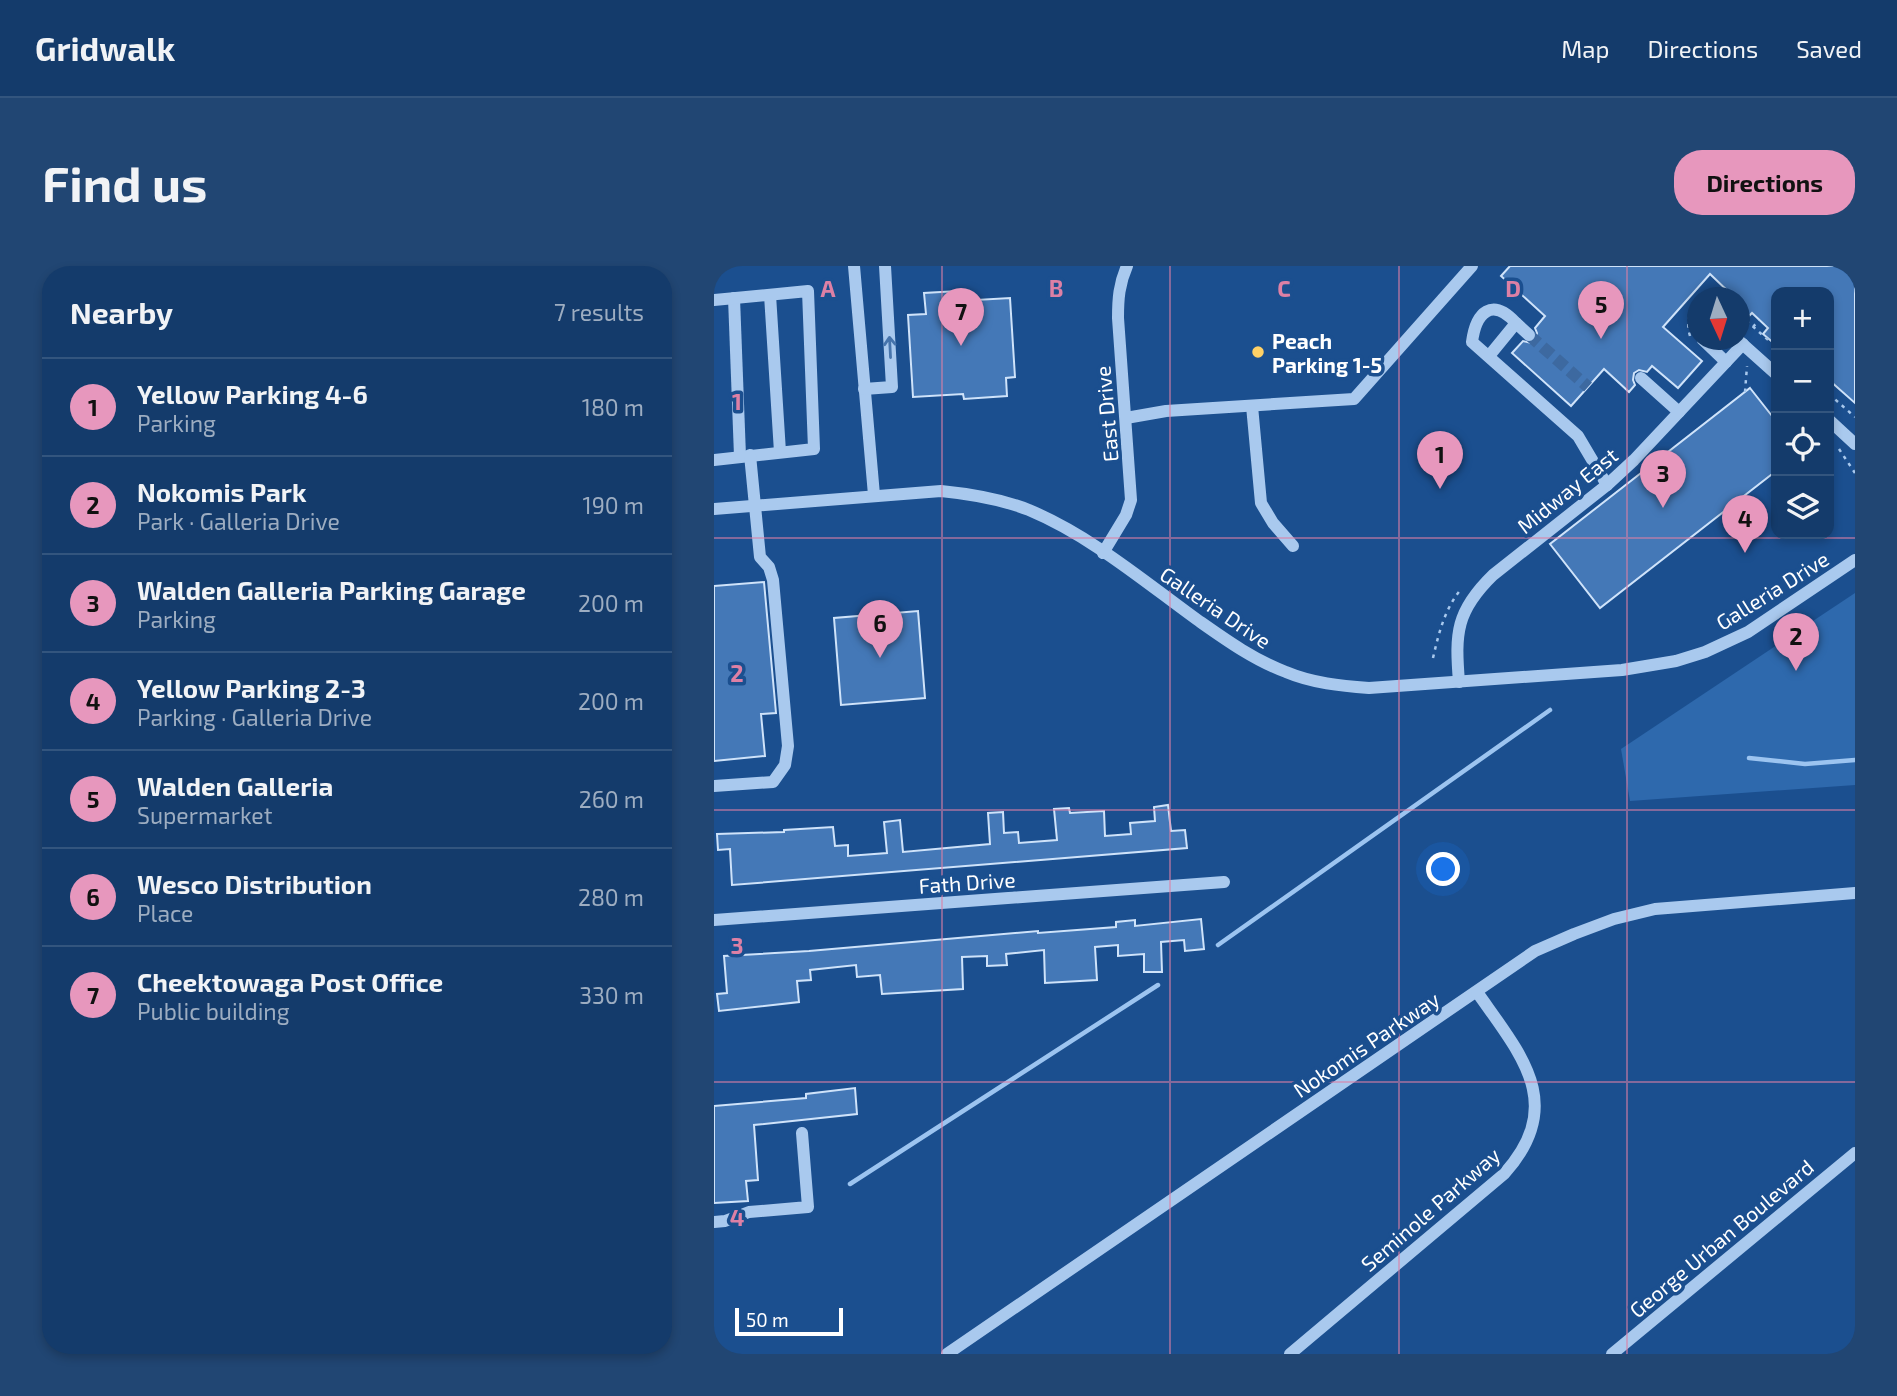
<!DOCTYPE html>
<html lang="en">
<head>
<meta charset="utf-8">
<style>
  body { margin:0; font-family:"Exo 2",sans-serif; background:#214673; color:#f1f3f6 }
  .controls { position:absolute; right:21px; top:21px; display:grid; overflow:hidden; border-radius:14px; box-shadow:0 4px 10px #0003 }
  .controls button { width:63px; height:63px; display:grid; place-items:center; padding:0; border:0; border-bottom:2px solid #33557e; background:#143b6b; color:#f1f3f6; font:35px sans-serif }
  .compass { position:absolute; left:973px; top:21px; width:63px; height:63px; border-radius:50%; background:#143b6b; box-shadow:0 4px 10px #0003; rotate:176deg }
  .scale { position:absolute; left:21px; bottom:18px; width:108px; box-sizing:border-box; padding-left:7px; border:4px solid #fff; border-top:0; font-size:19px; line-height:24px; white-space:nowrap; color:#fff; -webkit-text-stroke:5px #1b4f8f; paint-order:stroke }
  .you { position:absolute; left:730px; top:604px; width:24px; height:24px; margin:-18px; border:5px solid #fff; border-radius:50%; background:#1a73e8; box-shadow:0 0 0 10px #1a73e833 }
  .badge { display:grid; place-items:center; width:46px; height:46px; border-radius:50%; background:#e797bd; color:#111; font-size:23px; font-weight:700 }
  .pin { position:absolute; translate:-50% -58px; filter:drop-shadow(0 2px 4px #0008) }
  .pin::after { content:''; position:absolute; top:37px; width:24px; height:21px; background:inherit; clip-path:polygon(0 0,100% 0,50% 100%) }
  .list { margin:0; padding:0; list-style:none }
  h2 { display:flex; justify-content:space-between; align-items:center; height:91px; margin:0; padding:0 28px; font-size:30px }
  h2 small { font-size:23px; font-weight:400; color:#9dadc1 }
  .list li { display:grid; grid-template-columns:46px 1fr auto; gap:21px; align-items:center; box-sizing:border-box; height:98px; padding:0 28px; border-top:2px solid #33557e }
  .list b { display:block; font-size:26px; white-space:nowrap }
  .list p { margin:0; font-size:23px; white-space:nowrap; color:#9dadc1 }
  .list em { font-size:23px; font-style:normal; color:#9dadc1 }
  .icon { flex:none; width:38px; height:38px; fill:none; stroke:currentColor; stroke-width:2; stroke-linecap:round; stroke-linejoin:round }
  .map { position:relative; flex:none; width:1141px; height:1088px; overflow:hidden; border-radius:28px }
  header { display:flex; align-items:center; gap:42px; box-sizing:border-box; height:98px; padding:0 35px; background:#143b6b; border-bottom:2px solid #33557e }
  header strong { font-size:33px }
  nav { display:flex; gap:38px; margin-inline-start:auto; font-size:24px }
  .intro { display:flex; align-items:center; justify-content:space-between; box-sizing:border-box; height:168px; padding:0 42px }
  h1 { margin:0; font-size:49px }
  .button { padding:18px 32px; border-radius:28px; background:#e797bd; color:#111; font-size:24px; font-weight:700 }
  main { display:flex; gap:42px; padding:0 42px }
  aside { flex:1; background:#143b6b; border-radius:28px; box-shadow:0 4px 10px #0003 }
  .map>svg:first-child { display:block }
</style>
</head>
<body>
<header>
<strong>Gridwalk</strong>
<nav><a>Map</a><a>Directions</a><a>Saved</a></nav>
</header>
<div class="intro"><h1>Find us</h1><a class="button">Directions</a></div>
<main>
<aside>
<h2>Nearby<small>7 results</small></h2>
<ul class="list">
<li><span class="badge">1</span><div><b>Yellow Parking 4-6</b><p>Parking</p></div><em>180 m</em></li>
<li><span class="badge">2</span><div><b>Nokomis Park</b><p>Park · Galleria Drive</p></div><em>190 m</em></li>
<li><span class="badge">3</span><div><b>Walden Galleria Parking Garage</b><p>Parking</p></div><em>200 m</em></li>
<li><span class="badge">4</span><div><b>Yellow Parking 2-3</b><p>Parking · Galleria Drive</p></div><em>200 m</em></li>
<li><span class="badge">5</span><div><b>Walden Galleria</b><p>Supermarket</p></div><em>260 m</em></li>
<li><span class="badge">6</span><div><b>Wesco Distribution</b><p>Place</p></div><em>280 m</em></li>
<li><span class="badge">7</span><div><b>Cheektowaga Post Office</b><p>Public building</p></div><em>330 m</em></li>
</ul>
</aside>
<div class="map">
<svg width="1141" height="1088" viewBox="0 0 1141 1088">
  <rect width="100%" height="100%" fill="#1b4f8f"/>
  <!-- green -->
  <polygon fill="#2e69ad" points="1141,327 1141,519 916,535 907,483"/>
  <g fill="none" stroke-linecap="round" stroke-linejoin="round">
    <!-- stream -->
    <g stroke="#9cc4f0" stroke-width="4.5">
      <polyline points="1035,492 1091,498 1141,494"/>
      <polyline points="504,679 836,444"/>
      <polyline points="136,918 444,719"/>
    </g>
  </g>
  <!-- building -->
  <g fill="#4478b7" stroke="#cfe3fa" stroke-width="2">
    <polygon points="796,0 1141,0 1141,137 1115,114 1115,26 1062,26 1062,79 1049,68 1054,62 1038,47 1032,53 1026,47 1026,32 1021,32 996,8 949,61 988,95 964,122 938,100 933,106 925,104 920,107 919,114 921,119 915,126 890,103 857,140 798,87 809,75 817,77 822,74 823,67 821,62 831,50 787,10"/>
    <polygon points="244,25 245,35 296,32 301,111 292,112 293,130 250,133 249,128 199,131 194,49 212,48 210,27"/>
    <polygon points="1036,122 1062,155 1062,205 886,342 836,278"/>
    <polygon points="50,316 62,447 47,448 51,490 0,495 0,320"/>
    <polygon points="204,345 211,432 127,439 120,352"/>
    <polygon points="454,539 457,565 471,564 473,582 18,619 16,583 4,584 3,568 70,566 70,564 119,561 121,580 134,579 134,590 173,587 170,556 186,554 189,586 276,578 274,547 289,546 290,567 304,566 305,577 343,574 340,543 355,542 356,547 390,545 391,570 417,568 416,557 441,555 440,541"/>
    <polygon points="487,653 490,683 471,685 470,674 447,676 448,706 430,706 430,688 404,690 404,679 381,681 383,714 331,717 330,684 292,688 293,699 273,700 273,690 248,691 249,723 168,728 166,709 143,711 142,699 96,704 97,714 83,715 85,736 5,745 3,728 13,727 10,690 95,685 324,665 324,667 402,661 402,656 421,654 421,660"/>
    <polygon points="141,822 143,848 40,859 44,914 32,915 34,935 0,937 0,840 92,832 92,828"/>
  </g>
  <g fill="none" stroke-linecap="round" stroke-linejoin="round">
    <!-- minor-tunnel -->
    <polyline stroke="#3d69a0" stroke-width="12" stroke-dasharray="12 6" stroke-linecap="butt" points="815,69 874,121"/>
    <!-- path -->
    <g stroke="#a9c9ee" stroke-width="2.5" stroke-dasharray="3.5 5" stroke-linecap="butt">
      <polyline points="986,32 997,29 1000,32"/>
      <polyline points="1026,49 1062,81"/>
      <polyline points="1039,61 1045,54"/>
      <path d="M976,70C972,56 975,45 984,34"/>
      <polyline points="1031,126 1033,100"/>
      <polyline points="1115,128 1141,151"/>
      <polyline points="1125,183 1141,207"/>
      <polyline points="893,190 904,190"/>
      <path d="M719,392C725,366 731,342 748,322"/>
    </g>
    <!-- minor -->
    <g stroke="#a9c9ee" stroke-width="12">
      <polyline points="140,0 160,229"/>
      <polyline points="56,29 66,186"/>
      <polyline points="20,32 26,190"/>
      <polyline points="0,34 94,25 100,183 0,194"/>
      <polyline points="802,57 815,69"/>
      <polyline points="989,74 1012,96"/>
      <polyline points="1024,74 1062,108"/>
      <path d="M775,90L802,57C778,31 762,46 758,76L864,170L893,219"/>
      <polyline points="927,112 965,146"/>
      <polyline points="150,123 178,121 171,0"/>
      <polyline points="538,140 547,237 559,257 579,280"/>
      <polyline points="412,152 452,145 640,133 758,0"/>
      <polyline points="1115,154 1141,178"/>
      <path d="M0,243L227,225C257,228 287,233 315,244C377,270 431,316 485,355C512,374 540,394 572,406C598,417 627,420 655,422L908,404L962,395L991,386L1034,366L1141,294"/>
      <path d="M389,287L412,249L417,234L404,52C404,33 405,18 413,0"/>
      <path d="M745,416C741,367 742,345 779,309L893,219L920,194L1029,78"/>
      <polyline points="0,520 59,516 71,499 74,480 59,314 55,301 46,291 36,189"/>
      <polyline points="0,654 510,616"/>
      <polyline points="0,956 11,955 35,946 94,941 88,867"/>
      <polyline points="233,1088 821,685 860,668 900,653 941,643 1141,627"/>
      <path d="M576,1088L790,908C853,838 807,789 763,726"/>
      <polyline points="898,1088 1141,887"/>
    </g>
  </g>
  <!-- one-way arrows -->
  <defs><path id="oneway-shaft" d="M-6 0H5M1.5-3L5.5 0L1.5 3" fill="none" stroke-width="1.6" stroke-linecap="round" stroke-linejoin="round" transform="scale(1.75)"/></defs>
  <use stroke="#4674ac" href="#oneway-shaft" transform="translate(176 81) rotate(-93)"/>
  <!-- grid -->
  <path fill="none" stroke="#dd80a5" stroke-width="2" stroke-opacity="0.55" d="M228,0V1088M456,0V1088M685,0V1088M913,0V1088M0,272H1141M0,544H1141M0,816H1141"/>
  <!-- markers -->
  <circle fill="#ffd166" stroke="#1b4f8f" stroke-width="2.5" cx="544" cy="86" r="7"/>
  <g text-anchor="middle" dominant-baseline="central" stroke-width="7" stroke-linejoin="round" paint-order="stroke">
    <!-- poi labels -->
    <g font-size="21" font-weight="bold" fill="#fff" stroke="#1b4f8f" text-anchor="start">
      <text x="558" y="74">Peach<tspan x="558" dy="24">Parking 1-5</tspan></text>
    </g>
    <!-- street labels -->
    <g font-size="21" fill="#fff" stroke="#1b4f8f">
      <text transform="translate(392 148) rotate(-95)">East Drive</text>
      <text transform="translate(853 224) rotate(-39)">Midway East</text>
      <text transform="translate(1058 324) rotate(-32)">Galleria Drive</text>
      <text transform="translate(502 341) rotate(34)">Galleria Drive</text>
      <text transform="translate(253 616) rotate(-4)">Fath Drive</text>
      <text transform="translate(652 778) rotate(-34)">Nokomis Parkway</text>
      <text transform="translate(716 943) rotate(-41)">Seminole Parkway</text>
      <text transform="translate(1007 972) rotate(-40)">George Urban Boulevard</text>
    </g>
  </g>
  <g font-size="23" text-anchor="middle" font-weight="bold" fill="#dd80a5" stroke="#1b4f8f" stroke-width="7" stroke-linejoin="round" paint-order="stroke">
    <text x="114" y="31">A</text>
    <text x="342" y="31">B</text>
    <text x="570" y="31">C</text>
    <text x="799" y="31">D</text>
    <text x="23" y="144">1</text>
    <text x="23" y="416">2</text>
    <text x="23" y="688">3</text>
    <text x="23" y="960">4</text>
  </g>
</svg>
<div class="controls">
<button>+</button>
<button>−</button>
<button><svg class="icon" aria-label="locate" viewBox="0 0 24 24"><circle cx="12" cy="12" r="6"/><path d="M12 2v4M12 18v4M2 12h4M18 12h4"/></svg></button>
<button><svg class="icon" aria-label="layers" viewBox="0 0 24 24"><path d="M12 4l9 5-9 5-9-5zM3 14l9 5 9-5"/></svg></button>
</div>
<svg class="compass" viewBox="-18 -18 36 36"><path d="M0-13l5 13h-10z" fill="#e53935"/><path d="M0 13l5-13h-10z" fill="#9dadc1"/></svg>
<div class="scale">50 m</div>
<div class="you"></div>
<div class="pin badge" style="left:726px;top:223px">1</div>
<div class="pin badge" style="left:1082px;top:405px">2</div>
<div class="pin badge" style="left:949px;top:242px">3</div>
<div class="pin badge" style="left:1031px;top:287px">4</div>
<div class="pin badge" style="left:887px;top:73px">5</div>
<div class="pin badge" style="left:166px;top:392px">6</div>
<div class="pin badge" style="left:247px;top:80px">7</div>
</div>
</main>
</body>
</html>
